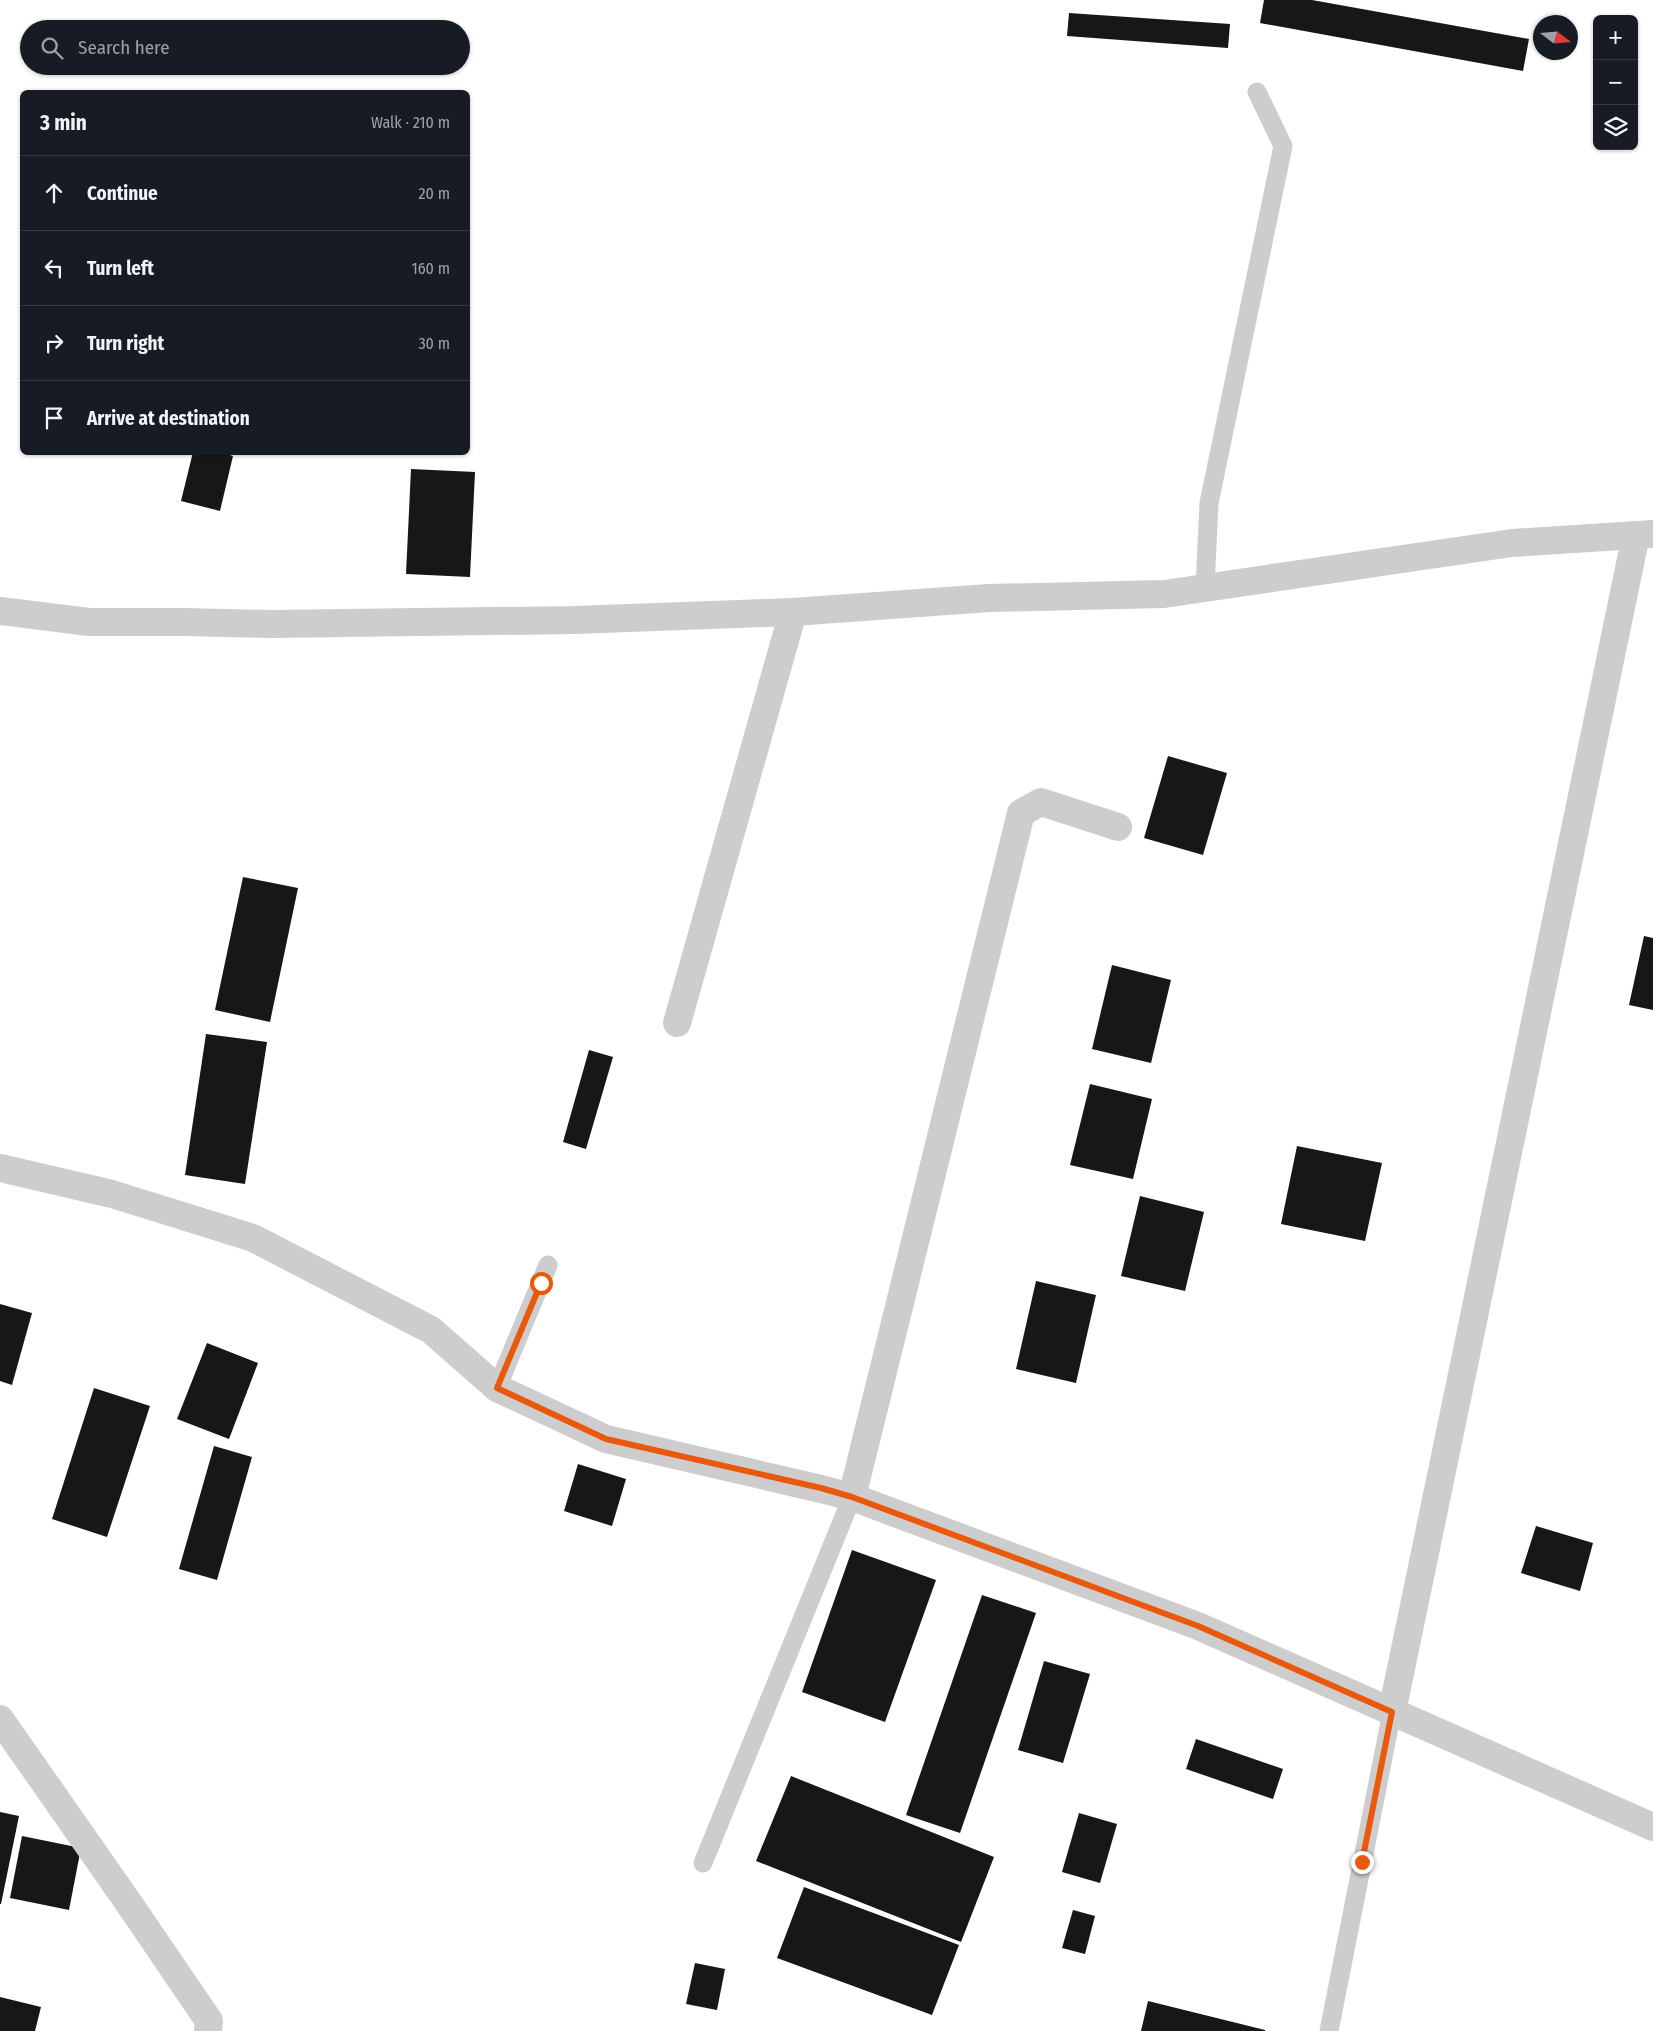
<!DOCTYPE html>
<html lang="en">
<head>
<meta charset="utf-8">
<style>
  body { margin:0; font-family:"Fira Sans Condensed",sans-serif; background:#242831; color:#f1f3f6 }
  .controls { position:absolute; right:15px; top:15px; display:grid; overflow:hidden; border-radius:8px; box-shadow:0 1px 4px #0004 }
  .controls button { width:45px; height:45px; display:grid; place-items:center; padding:0; border:0; border-bottom:1px solid #363941; background:#171b24; color:#f1f3f6; font:25px sans-serif }
  .compass { position:absolute; left:1533px; top:15px; width:45px; height:45px; border-radius:50%; background:#171b24; box-shadow:0 1px 4px #0004; rotate:106deg }
  .stop { position:absolute; width:15px; height:15px; margin:-11px; border:4px solid #ea580c; border-radius:50%; background:#fff }
  .stop.end { background:#ea580c; border-color:#fff; box-shadow:0 1px 5px #0008 }
  .list { margin:0; padding:0; list-style:none }
  h2 { display:flex; justify-content:space-between; align-items:center; height:65px; margin:0; padding:0 20px; font-size:21px }
  h2 small { font-size:16px; font-weight:400; color:#9ea1a6 }
  .list li { display:grid; grid-template-columns:32px 1fr auto; gap:15px; align-items:center; box-sizing:border-box; height:75px; padding:0 20px; border-top:1px solid #363941 }
  .list b { display:block; font-size:19px; white-space:nowrap }
  .list em { font-size:16px; font-style:normal; color:#9ea1a6 }
  .icon { flex:none; width:28px; height:28px; fill:none; stroke:currentColor; stroke-width:2; stroke-linecap:round; stroke-linejoin:round }
  .map { position:relative; flex:none; width:1653px; height:2031px; overflow:hidden }
  .search { position:absolute; background:#171b24; box-shadow:0 1px 4px #0004; left:20px; top:20px; width:450px; height:55px; display:flex; align-items:center; gap:12px; box-sizing:border-box; padding:0 18px; border-radius:28px; color:#9ea1a6; font-size:19px }
  .panel { position:absolute; background:#171b24; box-shadow:0 1px 4px #0004; left:20px; top:90px; width:450px; height:365px; border-radius:8px }
  .map>svg:first-child { display:block }
</style>
</head>
<body>
<div class="map">
<svg width="1653" height="2031" viewBox="0 0 1653 2031">
  <rect width="100%" height="100%" fill="#fff"/>
  <!-- building -->
  <g fill="#171717">
    <polygon points="1264,0 1312,0 1529,39 1523,71 1260,23"/>
    <polygon points="1069,13 1230,24 1228,48 1067,36"/>
    <polygon points="193,452 220,452 233,456 220,511 181,501"/>
    <polygon points="411,469 475,472 470,577 406,574"/>
    <polygon points="1168,756 1227,773 1203,855 1144,838"/>
    <polygon points="243,877 298,888 270,1022 215,1010"/>
    <polygon points="1644,936 1653,938 1653,1010 1629,1005"/>
    <polygon points="1112,965 1171,980 1151,1063 1092,1049"/>
    <polygon points="206,1034 267,1042 245,1184 185,1175"/>
    <polygon points="589,1050 613,1057 586,1149 563,1142"/>
    <polygon points="1090,1084 1152,1099 1133,1179 1070,1165"/>
    <polygon points="1297,1146 1382,1163 1365,1241 1281,1224"/>
    <polygon points="1140,1196 1204,1212 1185,1291 1121,1276"/>
    <polygon points="1036,1281 1096,1295 1076,1383 1016,1369"/>
    <polygon points="0,1304 32,1313 12,1385 0,1381"/>
    <polygon points="207,1343 258,1363 229,1439 177,1419"/>
    <polygon points="94,1388 150,1406 107,1537 52,1519"/>
    <polygon points="214,1446 252,1457 217,1580 179,1569"/>
    <polygon points="578,1464 626,1479 612,1526 564,1511"/>
    <polygon points="1536,1526 1593,1543 1580,1591 1521,1573"/>
    <polygon points="852,1550 936,1580 885,1722 802,1692"/>
    <polygon points="982,1595 1036,1613 960,1833 906,1815"/>
    <polygon points="1044,1661 1090,1674 1063,1763 1018,1750"/>
    <polygon points="1196,1739 1283,1769 1273,1799 1186,1769"/>
    <polygon points="791,1776 994,1857 961,1942 756,1861"/>
    <polygon points="0,1812 19,1816 1,1904 0,1904"/>
    <polygon points="1079,1813 1117,1824 1100,1883 1062,1872"/>
    <polygon points="22,1836 81,1848 69,1910 10,1898"/>
    <polygon points="804,1887 959,1945 932,2015 777,1958"/>
    <polygon points="1073,1910 1095,1916 1085,1954 1062,1948"/>
    <polygon points="695,1963 725,1969 717,2010 686,2004"/>
    <polygon points="0,1997 41,2007 35,2031 0,2031"/>
    <polygon points="1148,2001 1265,2030 1265,2031 1141,2031"/>
  </g>
  <g fill="none" stroke-linecap="round" stroke-linejoin="round">
    <!-- service -->
    <g stroke="#cdcdcd" stroke-width="19">
      <polyline points="1205,588 1209,503 1283,146 1257,92"/>
      <polyline points="497,1388 548,1265"/>
      <polyline points="703,1863 852,1497"/>
      <polyline points="1329,2031 1392,1712"/>
    </g>
    <!-- minor -->
    <g stroke="#cdcdcd" stroke-width="28">
      <polyline points="677,1023 793,612"/>
      <polyline points="0,1168 112,1194 253,1238 431,1330 497,1388 606,1439 821,1489 852,1497 1198,1626 1653,1827"/>
      <polyline points="852,1497 1021,813 1041,802 1118,827"/>
      <polyline points="1392,1712 1636,535"/>
      <polyline points="0,1719 128,1902 209,2021 208,2031"/>
    </g>
    <!-- tertiary -->
    <polyline stroke="#cdcdcd" stroke-width="28" points="0,611 89,622 183,622 271,624 575,620 793,612 989,598 1164,594 1512,543 1653,534"/>
  </g>
  <g fill="none" stroke-linecap="round" stroke-linejoin="round">
    <!-- route -->
    <polyline stroke="#ea580c" stroke-width="6" points="541,1283 497,1388 606,1439 821,1488 852,1497 1198,1626 1392,1712 1362,1862"/>
  </g>
</svg>
<div class="controls">
<button>+</button>
<button>−</button>
<button><svg class="icon" aria-label="layers" viewBox="0 0 24 24"><path d="M12 4l9 5-9 5-9-5zM3 14l9 5 9-5"/></svg></button>
</div>
<svg class="compass" viewBox="-18 -18 36 36"><path d="M0-13l5 13h-10z" fill="#e53935"/><path d="M0 13l5-13h-10z" fill="#9ea1a6"/></svg>
<div class="stop" style="left:541px;top:1283px"></div>
<div class="stop end" style="left:1362px;top:1862px"></div>
<div class="search"><svg class="icon" aria-label="search" viewBox="0 0 24 24"><circle cx="10" cy="10" r="6"/><path d="M15 15l6 6"/></svg>Search here</div>
<section class="panel">
<h2>3 min<small>Walk · 210 m</small></h2>
<ul class="list">
<li><svg class="icon" aria-label="ahead" viewBox="0 0 24 24"><path d="M12 20V5M6 11l6-6 6 6"/></svg><div><b>Continue</b></div><em>20 m</em></li>
<li><svg class="icon" aria-label="left" viewBox="0 0 24 24"><path d="M17 20v-9H6M10 6l-5 5 5 5"/></svg><div><b>Turn left</b></div><em>160 m</em></li>
<li><svg class="icon" aria-label="right" viewBox="0 0 24 24"><path d="M7 20v-9h11M14 6l5 5-5 5"/></svg><div><b>Turn right</b></div><em>30 m</em></li>
<li><svg class="icon" aria-label="arrive" viewBox="0 0 24 24"><path d="M6 21V4h12l-3 4 3 4H6"/></svg><div><b>Arrive at destination</b></div></li>
</ul>
</section>
</div>
</body>
</html>
